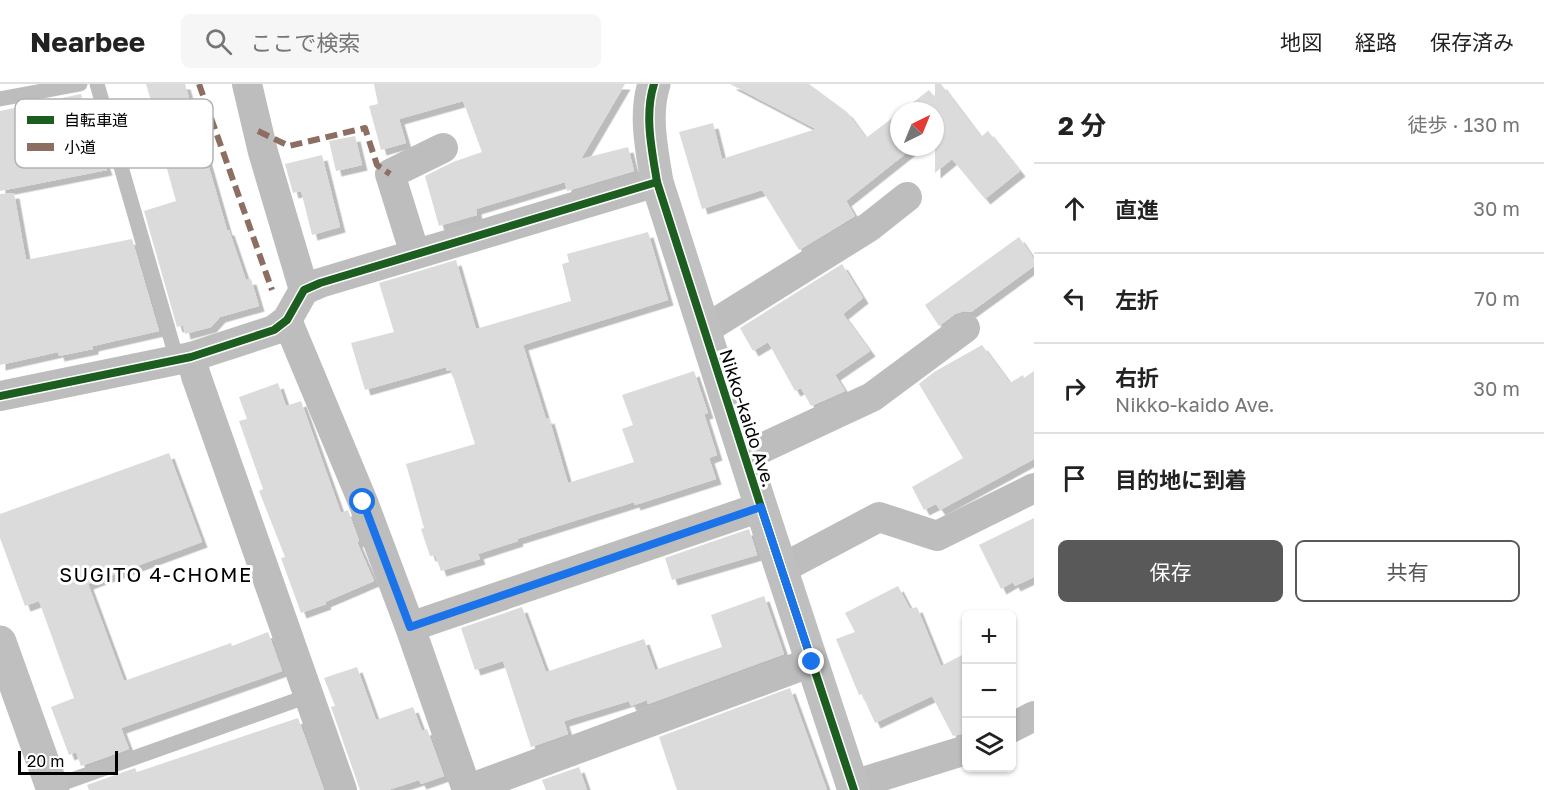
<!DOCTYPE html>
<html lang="ja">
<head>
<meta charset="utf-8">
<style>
  body { margin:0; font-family:"Golos Text","Noto Sans JP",sans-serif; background:#f6f6f6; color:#222 }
  .controls { position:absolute; right:18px; bottom:18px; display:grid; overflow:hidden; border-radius:9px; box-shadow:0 2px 4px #0004 }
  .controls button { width:54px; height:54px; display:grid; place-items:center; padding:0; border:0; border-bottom:2px solid #e0e0e0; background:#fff; color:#222; font:30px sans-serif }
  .compass { position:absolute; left:890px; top:18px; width:54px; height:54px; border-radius:50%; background:#fff; box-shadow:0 2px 4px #0004; rotate:43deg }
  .scale { position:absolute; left:18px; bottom:15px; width:100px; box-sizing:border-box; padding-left:6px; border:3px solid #000; border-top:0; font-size:16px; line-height:21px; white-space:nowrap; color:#000; -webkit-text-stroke:4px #fff; paint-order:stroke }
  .stop { position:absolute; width:18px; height:18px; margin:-14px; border:4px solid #1a73e8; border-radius:50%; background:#fff }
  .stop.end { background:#1a73e8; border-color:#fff; box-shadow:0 2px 6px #0008 }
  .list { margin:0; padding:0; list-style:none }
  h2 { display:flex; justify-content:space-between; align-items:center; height:78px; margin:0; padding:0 24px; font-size:26px }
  h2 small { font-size:20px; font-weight:400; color:#767676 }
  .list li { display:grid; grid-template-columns:39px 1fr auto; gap:18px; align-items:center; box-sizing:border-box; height:90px; padding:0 24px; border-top:2px solid #e0e0e0 }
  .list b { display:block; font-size:22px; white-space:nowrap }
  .list p { margin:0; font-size:20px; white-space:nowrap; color:#767676 }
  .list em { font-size:20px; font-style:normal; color:#767676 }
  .actions { display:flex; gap:12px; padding:18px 24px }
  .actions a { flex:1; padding:14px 0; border:2px solid #595959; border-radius:9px; text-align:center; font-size:21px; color:#595959 }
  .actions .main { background:#595959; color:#fff }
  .icon { flex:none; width:33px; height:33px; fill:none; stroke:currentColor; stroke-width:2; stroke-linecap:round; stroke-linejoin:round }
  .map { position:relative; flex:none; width:1034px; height:706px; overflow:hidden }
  header { display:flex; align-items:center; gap:36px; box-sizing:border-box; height:84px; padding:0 30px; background:#fff; border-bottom:2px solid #e0e0e0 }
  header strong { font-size:28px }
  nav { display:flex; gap:33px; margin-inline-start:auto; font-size:21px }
  .search { width:420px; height:54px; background:#f6f6f6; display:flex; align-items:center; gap:15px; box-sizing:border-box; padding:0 21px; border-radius:9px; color:#767676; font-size:22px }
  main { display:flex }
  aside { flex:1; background:#fff }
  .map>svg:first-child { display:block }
</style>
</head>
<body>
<header>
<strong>Nearbee</strong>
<div class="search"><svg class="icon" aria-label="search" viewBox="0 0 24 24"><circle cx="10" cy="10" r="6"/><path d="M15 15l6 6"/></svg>ここで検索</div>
<nav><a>地図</a><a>経路</a><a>保存済み</a></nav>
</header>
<main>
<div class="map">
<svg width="1034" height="706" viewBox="0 0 1034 706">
  <defs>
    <filter id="shadow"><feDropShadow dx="5.5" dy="5.5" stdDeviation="0" flood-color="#0004"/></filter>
  </defs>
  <rect width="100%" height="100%" fill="#fff"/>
  <!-- building -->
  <g fill="#dbdbdb" filter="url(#shadow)">
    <polygon points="146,0 185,0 227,146 229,146 246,196 251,195 259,222 220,233 211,243 185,250 183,241 177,243 144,127 176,117 164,74 168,73"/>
    <polygon points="374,0 625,0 581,75 628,63 634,87 567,107 565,98 476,125 477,131 439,142 425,92 453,78 482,68 463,17 399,35 406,59 381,66 369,22 378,20"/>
    <polygon points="730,0 809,0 847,28 866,54 899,29 899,63 914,63 846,117 855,132 799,166 762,106 702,125 679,48 713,39 722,75 816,45"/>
    <polygon points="935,0 941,0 981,53 988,47 1020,87 985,115 952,75 935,89 935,27 902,27 929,6 935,13"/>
    <polygon points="81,10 89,47 93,46 107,86 0,107 0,27"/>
    <polygon points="355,52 362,81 336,87 329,57"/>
    <polygon points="322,71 340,143 312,151 301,107 293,109 285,80"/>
    <polygon points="14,109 26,176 132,155 159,247 93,262 93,265 59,272 58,268 0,281 0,110"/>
    <polygon points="648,148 668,216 523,261 546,335 549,334 568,399 634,378 622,345 633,341 622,311 694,287 708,329 704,330 717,371 709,374 716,395 635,421 634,418 517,455 518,457 478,470 480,475 441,487 435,471 430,472 421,445 424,444 406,380 475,360 451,286 447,287 446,283 365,306 351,259 394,248 379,199 456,176 476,245 571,217 562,180 569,178 567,170"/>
    <polygon points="1019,153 1034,175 1034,182 971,228 964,227 955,230 939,242 925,221"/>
    <polygon points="842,180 863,214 843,230 870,267 835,291 845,307 811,322 801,304 795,307 768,258 753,267 740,244"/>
    <polygon points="982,261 1010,299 1023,291 1024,294 1034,287 1034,375 940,426 936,420 924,426 912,403 963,374 919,300 934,288"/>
    <polygon points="278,299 286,322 301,317 341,429 348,426 359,457 357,458 374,497 325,518 326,520 301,529 281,474 285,473 259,407 263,405 239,337 247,335 239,313"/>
    <polygon points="169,369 202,458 88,500 124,597 231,559 232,562 268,548 282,587 121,644 129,665 81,682 76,668 69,671 51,623 74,614 39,517 25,522 0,454 0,430"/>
    <polygon points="1034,434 1034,493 1015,502 1013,498 1001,505 979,461"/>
    <polygon points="749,445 757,471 672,496 665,474"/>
    <polygon points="898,502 910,525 917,523 941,582 966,569 966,649 953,652 932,612 875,639 862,610 859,611 836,555 855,548 845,529"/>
    <polygon points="764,512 784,570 648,620 647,616 631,622 629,617 564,637 568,650 531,663 503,577 475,586 461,544 522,523 546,588 644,555 655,586 722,563 711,531"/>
    <polygon points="357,583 376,636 413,623 422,647 427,645 444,692 421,700 419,696 388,706 360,706 331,623 335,622 324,594"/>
    <polygon points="790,604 827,706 677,706 659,653"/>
    <polygon points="298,634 324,706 89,706 87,701 135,684 137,688"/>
    <polygon points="579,683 587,706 546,706 542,696"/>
  </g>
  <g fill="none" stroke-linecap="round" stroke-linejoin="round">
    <!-- lane -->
    <g stroke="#bdbdbd" stroke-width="15">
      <polyline points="97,0 177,276"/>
      <polyline points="0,15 80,0"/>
      <polyline points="52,703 308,612"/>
    </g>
    <!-- street -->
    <g stroke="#bdbdbd" stroke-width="30">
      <polyline points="247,0 263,68 304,206"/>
      <polyline points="415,170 390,90 443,64"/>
      <polyline points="287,236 363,418 410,543 467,706"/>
      <polyline points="704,246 869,143 907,113"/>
      <polyline points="191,273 196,292 342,706"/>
      <polyline points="0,312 191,273 274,246 287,236 304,206 320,199 657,98"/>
      <polyline points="745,372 872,313 965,244"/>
      <polyline points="781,485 879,433 937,452 1034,404"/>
      <polyline points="410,543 761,423"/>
      <polyline points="1011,644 1034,632"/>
      <polyline points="853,701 966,666"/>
      <polyline points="466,706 812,578"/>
    </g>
    <!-- secondary -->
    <g stroke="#bfbfbf" stroke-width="33">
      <path d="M654,0C644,31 652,67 657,98L761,423L854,706"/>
      <polyline points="0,558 53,706"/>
    </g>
    <!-- quiet -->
    <g stroke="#8d6e63" stroke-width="6" stroke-dasharray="12 6" stroke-linecap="butt">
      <polyline points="199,0 272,206"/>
      <polyline points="258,47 289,62 365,44 377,81 390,90"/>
    </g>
    <defs>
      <g id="cycleway">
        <path d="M654,0C644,31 652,67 657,98L761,423L854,706"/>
        <polyline points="0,312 191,273 274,246 287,236 304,206 320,199 657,98"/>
      </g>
    </defs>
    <!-- cycleway casing -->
    <use href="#cycleway" stroke="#fff" stroke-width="11"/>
    <!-- cycleway -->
    <use href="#cycleway" stroke="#1b5e20" stroke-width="8"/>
  </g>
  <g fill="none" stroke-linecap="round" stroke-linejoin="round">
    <!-- route -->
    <polyline stroke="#1a73e8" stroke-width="8" points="363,418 410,543 761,423 812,578"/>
  </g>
  <g text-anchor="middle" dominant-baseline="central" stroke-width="6" stroke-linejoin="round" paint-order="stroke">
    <!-- street labels -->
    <g font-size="18" fill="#000" stroke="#fff">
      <text transform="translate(748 334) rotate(72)">Nikko-kaido Ave.</text>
    </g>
    <!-- neighbourhood labels -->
    <g font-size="20" letter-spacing="1.5" fill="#000" stroke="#fff">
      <text x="156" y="490">SUGITO 4-CHOME</text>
    </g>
  </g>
  <!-- legend -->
  <rect x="15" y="15" width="198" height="69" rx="9" fill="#fff" stroke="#b2b2b2" stroke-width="1.5"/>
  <rect x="27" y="32" width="27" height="8" fill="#1b5e20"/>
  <rect x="27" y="59" width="27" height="8" fill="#8d6e63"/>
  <g font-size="16" fill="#000">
    <text x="64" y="42">自転車道</text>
    <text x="64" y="69">小道</text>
  </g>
</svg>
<div class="controls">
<button>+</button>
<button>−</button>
<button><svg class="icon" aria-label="layers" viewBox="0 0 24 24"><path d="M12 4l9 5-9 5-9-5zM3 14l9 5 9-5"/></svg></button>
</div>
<svg class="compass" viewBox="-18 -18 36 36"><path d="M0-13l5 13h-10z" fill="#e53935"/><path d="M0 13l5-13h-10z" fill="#767676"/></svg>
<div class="scale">20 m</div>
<div class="stop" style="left:363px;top:418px"></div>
<div class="stop end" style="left:812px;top:578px"></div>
</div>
<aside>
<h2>2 分<small>徒歩 · 130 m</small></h2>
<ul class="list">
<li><svg class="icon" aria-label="ahead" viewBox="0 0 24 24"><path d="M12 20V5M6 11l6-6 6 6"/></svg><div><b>直進</b></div><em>30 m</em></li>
<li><svg class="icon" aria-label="left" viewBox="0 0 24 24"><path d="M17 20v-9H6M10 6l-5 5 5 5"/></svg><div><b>左折</b></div><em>70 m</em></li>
<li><svg class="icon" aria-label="right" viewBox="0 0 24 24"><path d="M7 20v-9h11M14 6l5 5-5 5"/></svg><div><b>右折</b><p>Nikko-kaido Ave.</p></div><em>30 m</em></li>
<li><svg class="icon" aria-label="arrive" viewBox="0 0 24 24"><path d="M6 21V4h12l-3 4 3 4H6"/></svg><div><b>目的地に到着</b></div></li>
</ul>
<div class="actions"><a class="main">保存</a><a>共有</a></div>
</aside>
</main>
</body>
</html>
